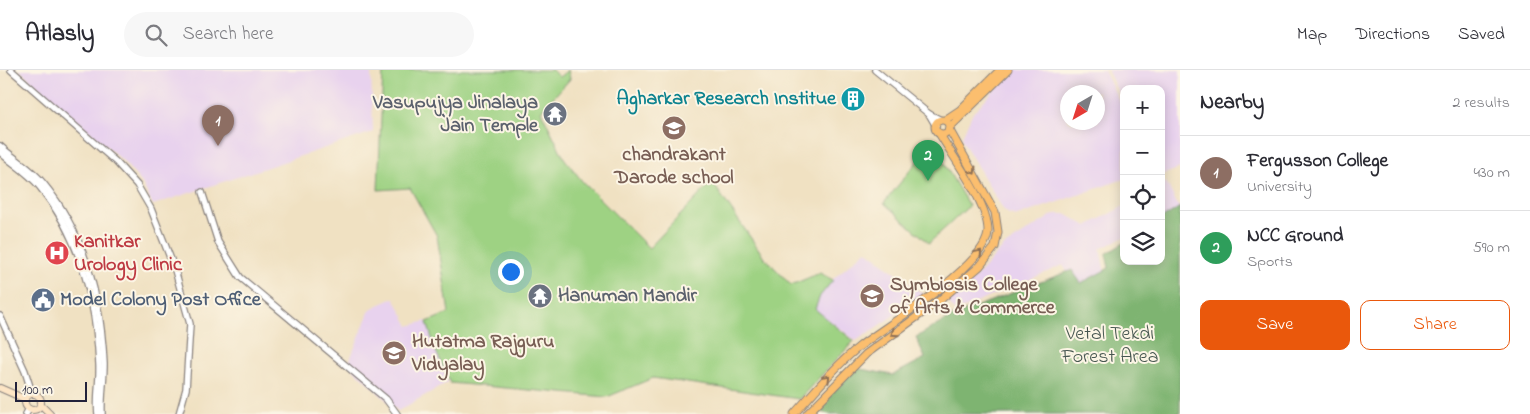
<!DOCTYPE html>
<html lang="en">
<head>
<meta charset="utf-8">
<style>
  body { margin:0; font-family:"Indie Flower",sans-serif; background:#f7f7f7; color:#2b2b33 }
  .controls { position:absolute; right:15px; top:15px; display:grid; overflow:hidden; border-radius:10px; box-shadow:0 2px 12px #0003 }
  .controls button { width:45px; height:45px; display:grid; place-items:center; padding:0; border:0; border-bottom:1px solid #e1e1e2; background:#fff; color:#2b2b33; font:25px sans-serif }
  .compass { position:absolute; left:1060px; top:15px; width:45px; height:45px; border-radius:50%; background:#fff; box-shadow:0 2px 12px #0003; rotate:219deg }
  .scale { position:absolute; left:15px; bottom:12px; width:72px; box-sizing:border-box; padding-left:5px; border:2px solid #22223b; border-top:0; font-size:14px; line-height:18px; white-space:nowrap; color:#22223b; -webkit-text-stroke:4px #fcf5e5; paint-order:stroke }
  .you { position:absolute; left:510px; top:201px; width:18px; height:18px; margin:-12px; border:4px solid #fff; border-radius:50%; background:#1a73e8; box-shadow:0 0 0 8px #1a73e833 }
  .badge { display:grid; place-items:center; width:32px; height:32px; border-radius:50%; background:#ea580c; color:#fff; font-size:16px; font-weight:700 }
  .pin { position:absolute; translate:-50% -41px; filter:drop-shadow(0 1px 2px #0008) }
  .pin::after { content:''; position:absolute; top:26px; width:18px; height:15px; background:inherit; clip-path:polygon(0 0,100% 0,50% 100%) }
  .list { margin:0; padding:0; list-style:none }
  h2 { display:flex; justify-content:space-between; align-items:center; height:65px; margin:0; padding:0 20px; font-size:21px }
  h2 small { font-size:16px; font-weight:400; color:#7c7c81 }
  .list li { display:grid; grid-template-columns:32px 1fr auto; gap:15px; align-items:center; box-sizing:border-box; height:75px; padding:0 20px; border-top:1px solid #e1e1e2 }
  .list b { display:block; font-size:19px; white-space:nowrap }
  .list p { margin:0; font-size:16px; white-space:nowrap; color:#7c7c81 }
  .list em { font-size:16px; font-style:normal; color:#7c7c81 }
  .actions { display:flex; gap:10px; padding:15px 20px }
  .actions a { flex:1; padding:11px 0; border:1px solid #ea580c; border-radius:10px; text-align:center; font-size:18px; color:#ea580c }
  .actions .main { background:#ea580c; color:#fff }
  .icon { flex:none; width:28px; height:28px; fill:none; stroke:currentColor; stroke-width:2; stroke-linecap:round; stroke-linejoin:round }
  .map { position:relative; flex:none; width:1180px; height:344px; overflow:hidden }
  header { display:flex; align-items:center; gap:30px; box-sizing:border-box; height:70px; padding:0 25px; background:#fff; border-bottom:1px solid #e1e1e2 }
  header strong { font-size:24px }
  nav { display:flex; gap:28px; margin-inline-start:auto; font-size:18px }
  .search { width:350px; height:45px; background:#f7f7f7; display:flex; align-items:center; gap:12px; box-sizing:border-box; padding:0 18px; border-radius:28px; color:#7c7c81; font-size:19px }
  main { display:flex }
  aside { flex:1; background:#fff }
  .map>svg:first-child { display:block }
</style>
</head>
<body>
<header>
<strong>Atlasly</strong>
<div class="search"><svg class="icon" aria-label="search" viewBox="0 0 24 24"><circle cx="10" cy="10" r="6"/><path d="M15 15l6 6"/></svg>Search here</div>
<nav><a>Map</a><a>Directions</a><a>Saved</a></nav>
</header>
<main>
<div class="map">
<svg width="1180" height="344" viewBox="0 0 1180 344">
  <rect width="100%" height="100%" fill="#fcf5e5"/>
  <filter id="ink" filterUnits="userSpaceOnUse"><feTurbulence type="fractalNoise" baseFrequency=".02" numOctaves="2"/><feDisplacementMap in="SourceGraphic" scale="10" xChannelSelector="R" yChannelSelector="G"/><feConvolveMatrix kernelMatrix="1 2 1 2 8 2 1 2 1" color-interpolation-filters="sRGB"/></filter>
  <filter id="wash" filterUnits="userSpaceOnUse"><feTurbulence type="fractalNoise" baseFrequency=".0096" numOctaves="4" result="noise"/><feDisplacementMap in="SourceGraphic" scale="20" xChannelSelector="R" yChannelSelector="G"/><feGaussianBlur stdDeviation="1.12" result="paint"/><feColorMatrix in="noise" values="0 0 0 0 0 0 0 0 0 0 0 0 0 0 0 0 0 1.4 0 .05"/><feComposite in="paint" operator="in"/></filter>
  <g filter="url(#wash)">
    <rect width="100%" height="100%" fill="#f0e1c2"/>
    <!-- built -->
    <g fill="#e8d2ee" fill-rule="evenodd">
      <polygon points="19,0 371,0 373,62 153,135 142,113 122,90"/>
      <path d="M1012,0H1104L1124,41V109L1017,146L1009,144L1003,139L963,72L962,67L972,44ZM1068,22H1098V52H1068Z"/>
      <polygon points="1107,0 1180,0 1180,98 1162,105 1161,103 1161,19 1124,19 1124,34"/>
      <polygon points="1166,112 1180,140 1161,149 1161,115"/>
      <polygon points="1124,136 1124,167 1100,179 1105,203 1077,217 1063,195 955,242 948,231 978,205 1003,177 1054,144 1065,144 1087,156"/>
      <polygon points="866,180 924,225 856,271 815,239 820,226 832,210"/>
      <polygon points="394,228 409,256 426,251 448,312 398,341 349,295 349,292 369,242 374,237"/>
    </g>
    <!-- green -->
    <g fill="#9ed283" stroke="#607a5f">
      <polygon points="383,0 552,0 559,7 568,0 570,9 541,41 564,88 582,111 649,178 712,112 764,187 791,215 820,203 833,210 820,226 815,239 854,271 799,329 653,308 607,327 450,313 435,279 427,252 449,243 437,166 410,118 378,120"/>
      <polygon points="931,86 940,87 969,136 929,173 884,133 920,88"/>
    </g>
    <!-- forest -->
    <polygon fill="#7eb471" stroke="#506b56" points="1180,137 1180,344 830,344 815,341 855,298 893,305 925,288 916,267 957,244 1072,200 1081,213 1109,198 1106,184 1124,173 1124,191 1161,191 1161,149"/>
  </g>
  <g filter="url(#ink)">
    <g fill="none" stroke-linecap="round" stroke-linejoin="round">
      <defs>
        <g id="tertiary">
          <polyline points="11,0 116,92 137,115 151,139 175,200 190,254 186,319 179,344"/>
          <polyline points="875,0 929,44 941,50"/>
          <polyline points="929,44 936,56"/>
          <path d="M0,76C14,89 31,98 43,113C86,165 101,229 104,294C104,311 101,327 102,344"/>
          <path d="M0,82C13,94 29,103 40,117C81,168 96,230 99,294C100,311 96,327 98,344"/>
          <polyline points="202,122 218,172 240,207 386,329 397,344"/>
          <polyline points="0,246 25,301 32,323"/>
          <polyline points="26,344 29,339"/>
        </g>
        <g id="secondary">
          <polyline points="0,318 25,329"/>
          <circle cx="33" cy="332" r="8"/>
          <polyline points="41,335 50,344"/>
        </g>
        <g id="primary">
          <polyline points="945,50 960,40 1000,0"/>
          <circle cx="942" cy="57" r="7"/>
          <polyline points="949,58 1008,0"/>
          <path d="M794,344C815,321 836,295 860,276C888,254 988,195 988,161C988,133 953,87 939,63"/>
          <polyline points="807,344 866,284 940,230 980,196 995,177 998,162 995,142 949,59"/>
        </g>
      </defs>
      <!-- tertiary casing -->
      <use href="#tertiary" stroke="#89827e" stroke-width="8"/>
      <!-- secondary casing -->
      <use href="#secondary" stroke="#89827e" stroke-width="8"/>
      <!-- primary casing -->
      <use href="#primary" stroke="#89827e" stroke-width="9"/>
      <!-- tertiary -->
      <use href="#tertiary" stroke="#fff" stroke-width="5.5"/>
      <!-- secondary -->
      <use href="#secondary" stroke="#fde5c5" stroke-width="6"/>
      <!-- primary -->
      <use href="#primary" stroke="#fbbe6e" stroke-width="7"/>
    </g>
    <!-- one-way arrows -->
    <defs><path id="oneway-chevron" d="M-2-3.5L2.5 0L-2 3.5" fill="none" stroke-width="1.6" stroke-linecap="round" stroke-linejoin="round" transform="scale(1.25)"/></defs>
    <g stroke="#8e7054">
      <use href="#oneway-chevron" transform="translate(973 101) rotate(59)"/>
      <use href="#oneway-chevron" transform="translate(979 183) rotate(-50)"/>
      <use href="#oneway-chevron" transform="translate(894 263) rotate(145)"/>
      <use href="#oneway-chevron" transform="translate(827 308) rotate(-46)"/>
    </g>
  </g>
  <!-- icons -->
  <defs>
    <symbol id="building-disc" viewBox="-11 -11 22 22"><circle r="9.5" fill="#0f9aa8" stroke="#fcf5e5"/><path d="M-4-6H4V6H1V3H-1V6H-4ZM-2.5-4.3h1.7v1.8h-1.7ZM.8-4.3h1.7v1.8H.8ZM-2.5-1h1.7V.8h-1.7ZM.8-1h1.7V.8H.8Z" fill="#fff"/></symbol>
    <symbol id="temple-disc" viewBox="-11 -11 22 22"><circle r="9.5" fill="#6b7280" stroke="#fcf5e5"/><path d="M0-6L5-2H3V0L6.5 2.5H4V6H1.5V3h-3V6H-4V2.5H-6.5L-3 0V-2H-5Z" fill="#fff"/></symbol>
    <symbol id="school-disc" viewBox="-11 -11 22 22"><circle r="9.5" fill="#8d6e63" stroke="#fcf5e5"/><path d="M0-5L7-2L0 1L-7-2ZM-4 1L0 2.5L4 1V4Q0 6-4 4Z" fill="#fff"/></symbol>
    <symbol id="hospital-disc" viewBox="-11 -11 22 22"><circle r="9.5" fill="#e0444e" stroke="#fcf5e5"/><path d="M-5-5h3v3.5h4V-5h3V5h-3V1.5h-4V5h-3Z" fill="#fff"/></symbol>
    <symbol id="university-disc" viewBox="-11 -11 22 22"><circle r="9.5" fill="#8d6e63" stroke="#fcf5e5"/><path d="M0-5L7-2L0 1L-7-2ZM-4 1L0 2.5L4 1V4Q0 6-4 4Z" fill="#fff"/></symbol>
    <symbol id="civic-disc" viewBox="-11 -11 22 22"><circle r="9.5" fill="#5c6f8a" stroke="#fcf5e5"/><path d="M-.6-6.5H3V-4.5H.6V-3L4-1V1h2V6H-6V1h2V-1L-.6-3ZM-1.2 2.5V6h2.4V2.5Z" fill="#fff"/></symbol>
  </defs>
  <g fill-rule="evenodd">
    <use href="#building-disc" x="839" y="15" width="28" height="28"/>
    <use href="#temple-disc" x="541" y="30" width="28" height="28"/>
    <use href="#school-disc" x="660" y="44" width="28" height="28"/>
    <use href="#hospital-disc" x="43" y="169" width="28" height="28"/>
    <use href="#temple-disc" x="526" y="212" width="28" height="28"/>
    <use href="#university-disc" x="858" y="212" width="28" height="28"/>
    <use href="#civic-disc" x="29" y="216" width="28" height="28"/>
    <use href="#school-disc" x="380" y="269" width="28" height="28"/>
  </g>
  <g text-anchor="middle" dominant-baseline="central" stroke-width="4" stroke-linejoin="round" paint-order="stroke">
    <!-- culture labels -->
    <g font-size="20" font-weight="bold" fill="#0d838f" stroke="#fcf5e5" text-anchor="end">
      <text x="836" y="29">Agharkar Research Institue</text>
    </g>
    <!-- worship labels -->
    <g font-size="20" font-weight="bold" fill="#5b616d" stroke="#fcf5e5" text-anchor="end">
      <text x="538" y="33">Vasupujya Jinalaya<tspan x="538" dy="23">Jain Temple</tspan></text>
      <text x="558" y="226" text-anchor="start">Hanuman Mandir</text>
    </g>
    <!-- education labels -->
    <g font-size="20" font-weight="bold" fill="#785e54" stroke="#fcf5e5" text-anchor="start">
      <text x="674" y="85" text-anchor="middle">chandrakant<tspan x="674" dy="23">Darode school</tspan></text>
      <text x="890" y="215">Symbiosis College<tspan x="890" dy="23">of Arts &amp; Commerce</tspan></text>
      <text x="412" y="272">Hutatma Rajguru<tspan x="412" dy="23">Vidyalay</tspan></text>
    </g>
    <!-- health labels -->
    <g font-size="20" font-weight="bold" fill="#be3a42" stroke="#fcf5e5" text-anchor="start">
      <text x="74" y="172">Kanitkar<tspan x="74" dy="23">Urology Clinic</tspan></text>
    </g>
    <!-- service labels -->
    <g font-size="20" font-weight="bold" fill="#4e5e75" stroke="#fcf5e5" text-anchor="start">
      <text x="60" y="230">Model Colony Post Office</text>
    </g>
    <!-- park labels -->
    <g font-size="20" fill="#475751" stroke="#fcf5e5">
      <text x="1110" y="264">Vetal Tekdi<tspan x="1110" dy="23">Forest Area</tspan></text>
    </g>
  </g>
</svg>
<div class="controls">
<button>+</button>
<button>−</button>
<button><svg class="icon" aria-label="locate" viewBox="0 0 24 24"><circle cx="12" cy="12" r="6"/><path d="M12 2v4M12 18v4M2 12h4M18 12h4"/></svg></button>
<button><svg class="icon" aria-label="layers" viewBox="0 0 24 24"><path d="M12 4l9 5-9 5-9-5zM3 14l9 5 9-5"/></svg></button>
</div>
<svg class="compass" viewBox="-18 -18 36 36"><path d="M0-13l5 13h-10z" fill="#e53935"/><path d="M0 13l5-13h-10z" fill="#7c7c81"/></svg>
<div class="scale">100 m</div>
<div class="you"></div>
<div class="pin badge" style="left:218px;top:76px;background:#8d6e63">1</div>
<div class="pin badge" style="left:928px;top:111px;background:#2e9e5b">2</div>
</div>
<aside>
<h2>Nearby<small>2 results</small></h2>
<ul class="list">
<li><span class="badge" style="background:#8d6e63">1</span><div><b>Fergusson College</b><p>University</p></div><em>430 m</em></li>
<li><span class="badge" style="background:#2e9e5b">2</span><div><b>NCC Ground</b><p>Sports</p></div><em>590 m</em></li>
</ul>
<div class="actions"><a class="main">Save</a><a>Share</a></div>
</aside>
</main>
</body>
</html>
